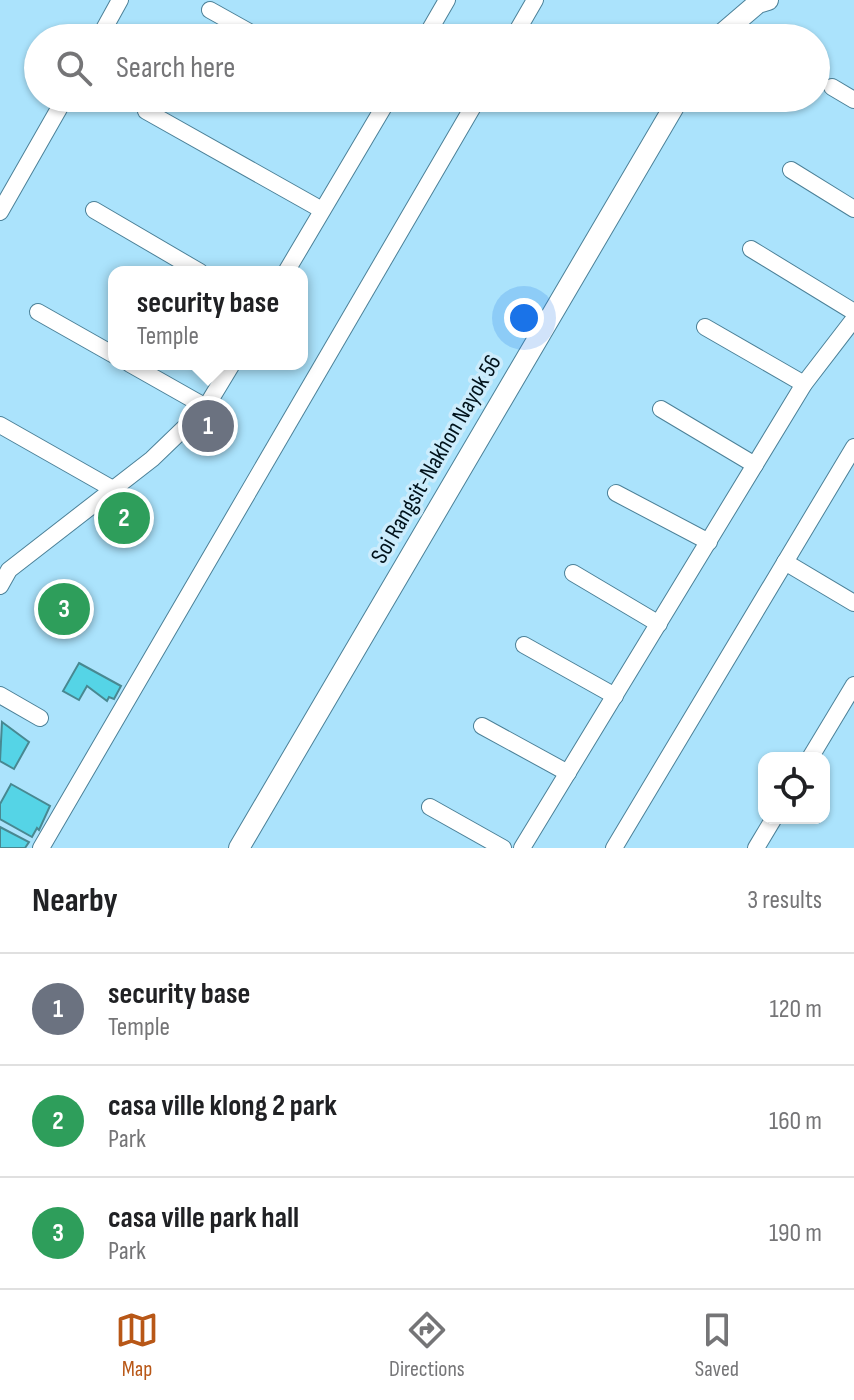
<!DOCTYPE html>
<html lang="en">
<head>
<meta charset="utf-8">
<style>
  body { margin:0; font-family:"Sofia Sans Condensed",sans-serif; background:#f6f6f6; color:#202124 }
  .controls { position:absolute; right:24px; bottom:24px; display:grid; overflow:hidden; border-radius:16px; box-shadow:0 2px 6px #0004 }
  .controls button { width:72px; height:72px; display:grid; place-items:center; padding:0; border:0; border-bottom:2px solid #e0e0e0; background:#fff; color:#202124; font:40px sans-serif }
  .you { position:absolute; left:524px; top:318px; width:28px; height:28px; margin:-20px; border:6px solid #fff; border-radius:50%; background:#1a73e8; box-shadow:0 0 0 12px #1a73e833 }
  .badge { display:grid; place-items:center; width:52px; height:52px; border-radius:50%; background:#b85717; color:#fff; font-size:26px; font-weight:700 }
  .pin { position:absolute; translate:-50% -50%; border:4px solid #fff; box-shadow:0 2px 8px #0006 }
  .popup { position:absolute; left:108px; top:266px; width:200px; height:104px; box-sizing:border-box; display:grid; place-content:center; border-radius:16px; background:#fff; filter:drop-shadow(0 2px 6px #0005); font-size:26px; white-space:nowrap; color:#757577 }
  .popup b { font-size:30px; color:#202124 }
  .popup::after { content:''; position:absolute; left:50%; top:100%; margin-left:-16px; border:16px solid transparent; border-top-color:#fff }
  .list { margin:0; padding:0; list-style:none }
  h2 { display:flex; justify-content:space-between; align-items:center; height:104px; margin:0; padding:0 32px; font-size:34px }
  h2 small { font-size:26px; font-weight:400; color:#757577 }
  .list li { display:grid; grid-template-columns:52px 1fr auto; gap:24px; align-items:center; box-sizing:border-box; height:112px; padding:0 32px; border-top:2px solid #e0e0e0 }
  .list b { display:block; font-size:30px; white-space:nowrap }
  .list p { margin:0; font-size:26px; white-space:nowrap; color:#757577 }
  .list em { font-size:26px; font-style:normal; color:#757577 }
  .icon { flex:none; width:44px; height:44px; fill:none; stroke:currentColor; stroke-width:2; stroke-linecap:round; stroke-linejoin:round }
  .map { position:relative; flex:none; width:854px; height:848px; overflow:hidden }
  .search { position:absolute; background:#fff; box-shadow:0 2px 6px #0004; left:24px; right:24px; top:24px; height:88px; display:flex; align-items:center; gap:20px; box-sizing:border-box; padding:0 28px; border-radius:44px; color:#757577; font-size:30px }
  .sheet { height:440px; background:#fff }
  nav { display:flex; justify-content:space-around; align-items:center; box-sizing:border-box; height:112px; border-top:2px solid #e0e0e0; background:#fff; font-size:22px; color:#757577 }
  nav a { display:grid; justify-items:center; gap:4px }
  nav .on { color:#b85717 }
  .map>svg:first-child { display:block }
</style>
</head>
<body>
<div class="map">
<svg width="854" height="848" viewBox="0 0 854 848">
  <rect width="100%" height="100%" fill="#abe3fc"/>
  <!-- building -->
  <g fill="#55d4e6" stroke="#488891" stroke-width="2">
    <polygon points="79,663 121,686 114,699 109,697 107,701 87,686 79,700 63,691"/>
    <polygon points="2,722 29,742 14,769 0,761"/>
    <polygon points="11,784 50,806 39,830 37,828 32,837 0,819 0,804"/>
    <polygon points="0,827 29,842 25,848 0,848"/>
  </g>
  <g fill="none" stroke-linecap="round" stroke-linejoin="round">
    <defs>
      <g id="minor">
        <polyline points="210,10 260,38"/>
        <polyline points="99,38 120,0"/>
        <polyline points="425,38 447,0"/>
        <polyline points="513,38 535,0"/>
        <polyline points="832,87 854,100"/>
        <polyline points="367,98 383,107"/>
        <polyline points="146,111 322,210"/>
        <polyline points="791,170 854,209"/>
        <polyline points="94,210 200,272"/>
        <polyline points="0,212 65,98"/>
        <polyline points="751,249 854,312"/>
        <polyline points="286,272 389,98"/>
        <polyline points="38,312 114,355"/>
        <polyline points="705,327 804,384"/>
        <polyline points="130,364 206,407"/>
        <polyline points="661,409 755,465"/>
        <polyline points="0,425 111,488"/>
        <polyline points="616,493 709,542"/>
        <polyline points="785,562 854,603"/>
        <polyline points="573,573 659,624"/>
        <polyline points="0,586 9,570 152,459 206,407 232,364"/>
        <polyline points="524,645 615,696"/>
        <polyline points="0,695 40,718"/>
        <polyline points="482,726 568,773"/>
        <polyline points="810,758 854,685"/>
        <polyline points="430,807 503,848"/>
        <polyline points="41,848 478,98"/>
        <polyline points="522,848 804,384 854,319"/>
        <polyline points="614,848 854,447"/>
        <polyline points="756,848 774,818"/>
      </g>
      <g id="tertiary">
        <polyline points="717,38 758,3 768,0"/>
        <polyline points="239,848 679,98"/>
      </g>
    </defs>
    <!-- minor casing -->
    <use href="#minor" stroke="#4c8198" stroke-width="18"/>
    <!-- tertiary casing -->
    <use href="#tertiary" stroke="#4c8198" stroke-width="22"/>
    <!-- minor -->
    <use href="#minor" stroke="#fff" stroke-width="16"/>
    <!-- tertiary -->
    <use href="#tertiary" stroke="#fff" stroke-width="20"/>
  </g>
  <g text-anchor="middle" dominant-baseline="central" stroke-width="7" stroke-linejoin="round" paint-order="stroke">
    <!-- street labels -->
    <g font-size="24" fill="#00121b" stroke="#ccecfc">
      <text transform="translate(436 459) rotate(-60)">Soi Rangsit-Nakhon Nayok 56</text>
    </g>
  </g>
</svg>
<div class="controls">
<button><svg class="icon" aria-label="locate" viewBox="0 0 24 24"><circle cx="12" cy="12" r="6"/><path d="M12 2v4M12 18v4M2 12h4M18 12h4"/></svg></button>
</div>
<div class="you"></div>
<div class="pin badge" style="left:208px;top:426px;background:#6b7280">1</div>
<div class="popup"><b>security base</b>Temple</div>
<div class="pin badge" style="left:124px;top:518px;background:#2e9e5b">2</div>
<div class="pin badge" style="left:64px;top:609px;background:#2e9e5b">3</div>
<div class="search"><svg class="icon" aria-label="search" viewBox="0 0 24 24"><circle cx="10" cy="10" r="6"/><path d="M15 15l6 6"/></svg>Search here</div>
</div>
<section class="sheet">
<h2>Nearby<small>3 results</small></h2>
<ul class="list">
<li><span class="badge" style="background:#6b7280">1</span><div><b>security base</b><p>Temple</p></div><em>120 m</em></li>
<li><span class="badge" style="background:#2e9e5b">2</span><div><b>casa ville klong 2 park</b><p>Park</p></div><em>160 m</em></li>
<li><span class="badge" style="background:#2e9e5b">3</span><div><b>casa ville park hall</b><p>Park</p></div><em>190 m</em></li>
</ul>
</section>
<nav>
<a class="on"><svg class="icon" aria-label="map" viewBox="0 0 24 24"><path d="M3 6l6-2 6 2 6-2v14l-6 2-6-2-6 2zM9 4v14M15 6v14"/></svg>Map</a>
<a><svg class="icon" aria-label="directions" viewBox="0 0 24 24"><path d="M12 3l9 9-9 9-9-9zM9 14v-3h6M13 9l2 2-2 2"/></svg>Directions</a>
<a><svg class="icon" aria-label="saved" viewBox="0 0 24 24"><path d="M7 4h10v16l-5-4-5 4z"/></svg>Saved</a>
</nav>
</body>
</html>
